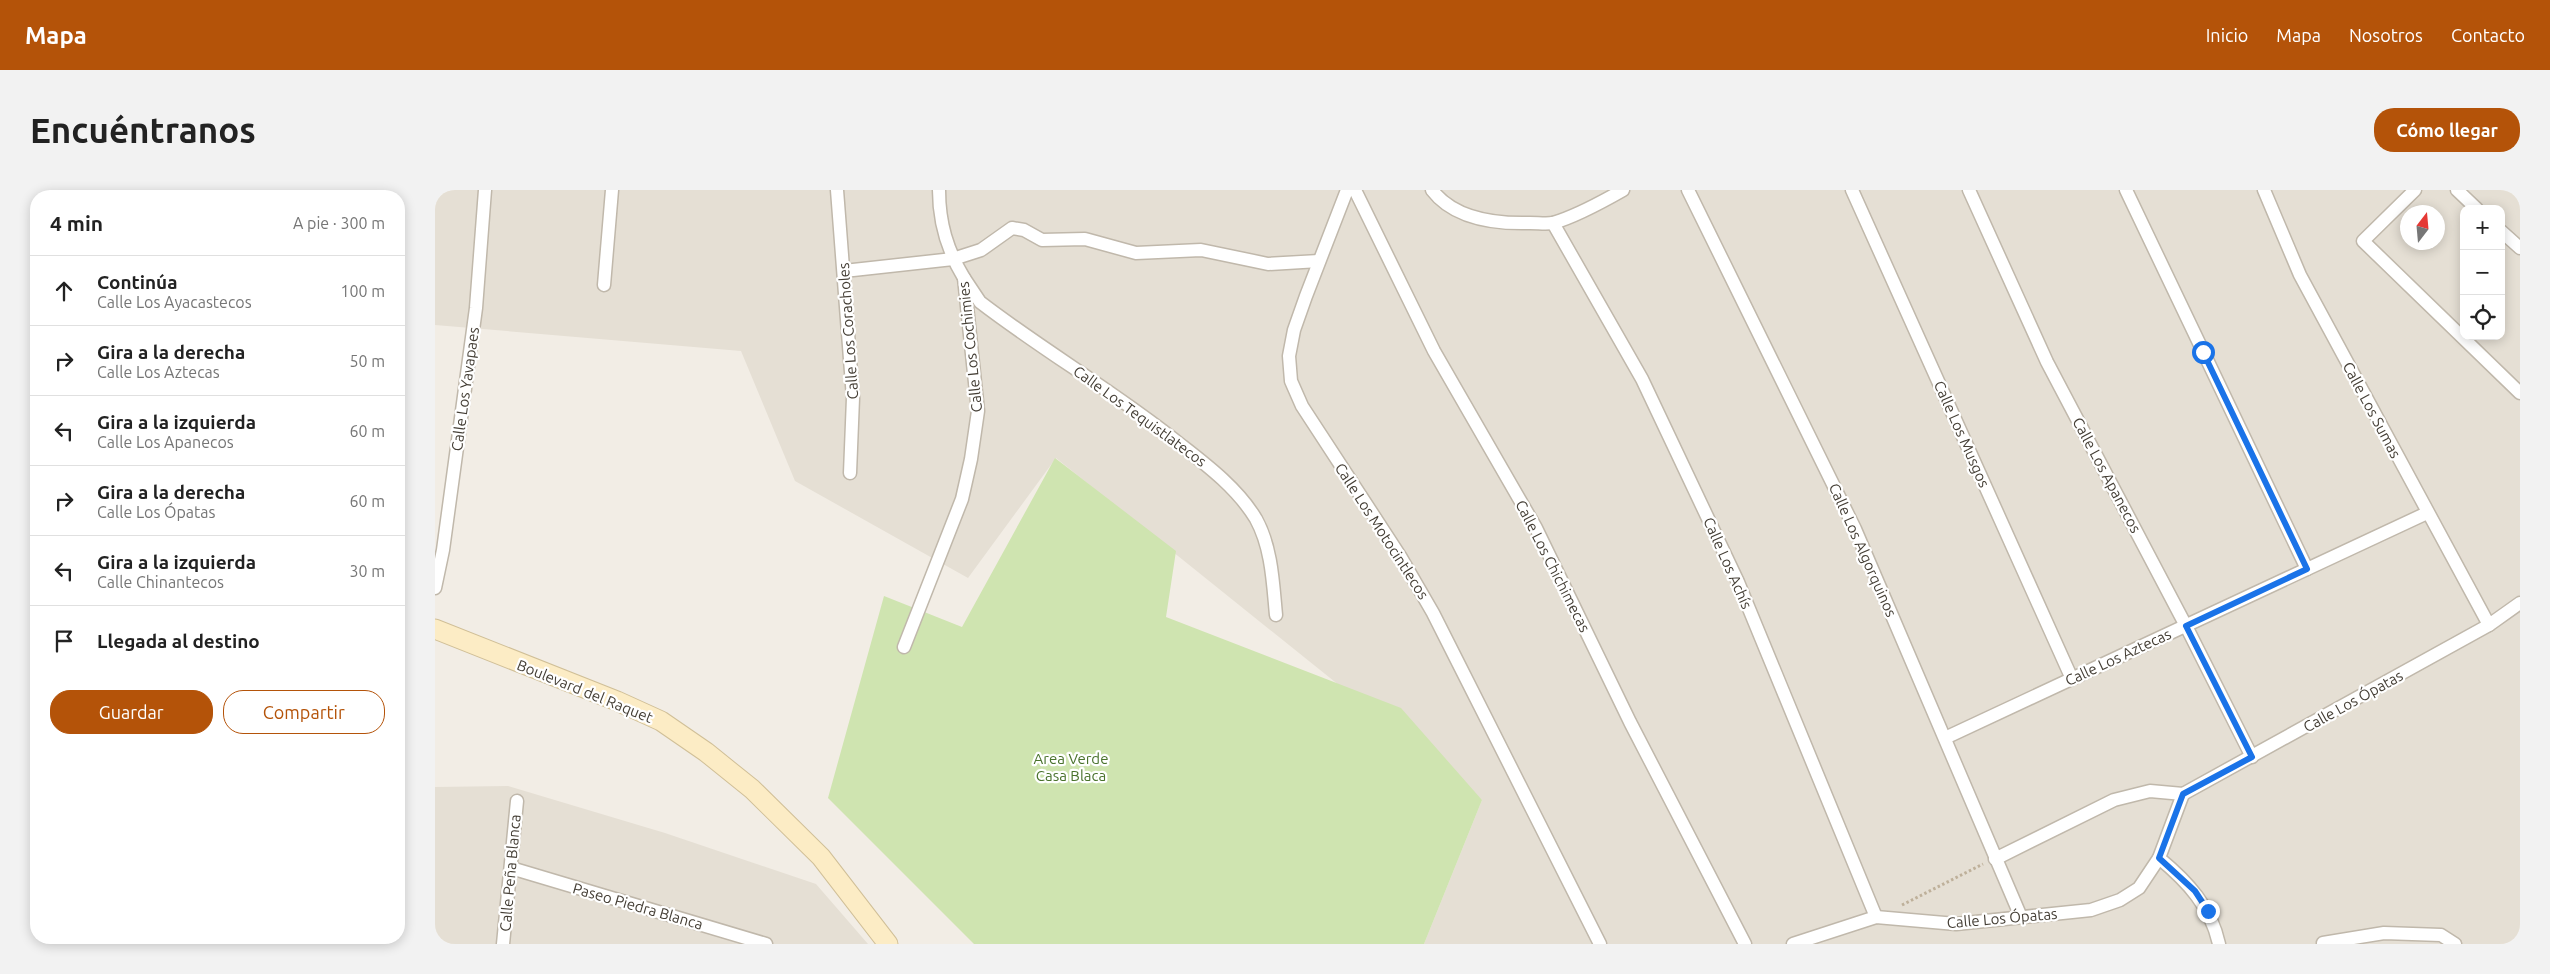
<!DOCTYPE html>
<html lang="es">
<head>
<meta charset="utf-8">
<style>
  body { margin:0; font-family:Ubuntu,sans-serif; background:#f2f2f2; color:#222 }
  .controls { position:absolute; right:15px; top:15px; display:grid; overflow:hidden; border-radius:10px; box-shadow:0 2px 12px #0003 }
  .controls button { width:45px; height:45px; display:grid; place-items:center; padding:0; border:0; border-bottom:1px solid #e0e0e0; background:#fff; color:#222; font:25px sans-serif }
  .compass { position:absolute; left:1965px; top:15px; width:45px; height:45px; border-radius:50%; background:#fff; box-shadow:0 2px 12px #0003; rotate:16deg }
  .stop { position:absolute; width:15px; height:15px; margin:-11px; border:4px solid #1a73e8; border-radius:50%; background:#fff }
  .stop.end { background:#1a73e8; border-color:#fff; box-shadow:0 1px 5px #0008 }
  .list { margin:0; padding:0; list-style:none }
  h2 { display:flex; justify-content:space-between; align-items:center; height:65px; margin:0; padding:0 20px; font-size:21px }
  h2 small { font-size:16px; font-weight:400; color:#767676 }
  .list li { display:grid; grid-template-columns:32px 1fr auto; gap:15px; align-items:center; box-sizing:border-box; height:70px; padding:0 20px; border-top:1px solid #e0e0e0 }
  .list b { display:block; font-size:19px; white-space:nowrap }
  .list p { margin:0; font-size:16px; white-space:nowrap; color:#767676 }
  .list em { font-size:16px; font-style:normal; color:#767676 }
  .actions { display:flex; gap:10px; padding:15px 20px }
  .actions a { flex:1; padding:11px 0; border:1px solid #b45309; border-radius:20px; text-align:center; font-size:18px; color:#b45309 }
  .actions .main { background:#b45309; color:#fff }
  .icon { flex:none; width:28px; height:28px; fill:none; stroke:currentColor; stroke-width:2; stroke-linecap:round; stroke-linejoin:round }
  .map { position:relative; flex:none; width:2085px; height:754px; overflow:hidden; border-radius:20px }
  header { display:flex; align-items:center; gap:30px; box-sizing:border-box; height:70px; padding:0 25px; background:#b45309; color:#fff }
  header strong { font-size:24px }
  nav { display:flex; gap:28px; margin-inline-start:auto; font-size:18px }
  .intro { display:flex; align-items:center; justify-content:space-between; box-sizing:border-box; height:120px; padding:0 30px }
  h1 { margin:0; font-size:35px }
  .button { padding:12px 22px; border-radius:20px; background:#b45309; color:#fff; font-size:18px; font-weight:700 }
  main { display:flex; gap:30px; padding:0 30px }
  aside { flex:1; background:#fff; border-radius:20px; box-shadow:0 2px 12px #0003 }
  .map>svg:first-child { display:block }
</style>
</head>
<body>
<header>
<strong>Mapa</strong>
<nav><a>Inicio</a><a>Mapa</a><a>Nosotros</a><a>Contacto</a></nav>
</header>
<div class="intro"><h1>Encuéntranos</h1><a class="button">Cómo llegar</a></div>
<main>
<aside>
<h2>4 min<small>A pie · 300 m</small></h2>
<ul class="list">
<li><svg class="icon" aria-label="ahead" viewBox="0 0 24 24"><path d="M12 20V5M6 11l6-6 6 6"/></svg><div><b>Continúa</b><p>Calle Los Ayacastecos</p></div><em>100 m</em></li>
<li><svg class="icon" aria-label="right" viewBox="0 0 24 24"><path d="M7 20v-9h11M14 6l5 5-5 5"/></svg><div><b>Gira a la derecha</b><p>Calle Los Aztecas</p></div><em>50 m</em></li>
<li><svg class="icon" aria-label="left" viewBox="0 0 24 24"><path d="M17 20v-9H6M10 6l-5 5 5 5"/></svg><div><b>Gira a la izquierda</b><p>Calle Los Apanecos</p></div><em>60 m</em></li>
<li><svg class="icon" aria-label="right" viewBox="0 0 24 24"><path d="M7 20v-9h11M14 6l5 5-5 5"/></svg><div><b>Gira a la derecha</b><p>Calle Los Ópatas</p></div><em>60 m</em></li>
<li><svg class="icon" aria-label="left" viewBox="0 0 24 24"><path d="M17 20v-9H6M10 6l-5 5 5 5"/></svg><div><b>Gira a la izquierda</b><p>Calle Chinantecos</p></div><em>30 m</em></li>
<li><svg class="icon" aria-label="arrive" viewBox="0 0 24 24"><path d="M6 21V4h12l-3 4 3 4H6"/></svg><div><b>Llegada al destino</b></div></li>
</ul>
<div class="actions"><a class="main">Guardar</a><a>Compartir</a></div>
</aside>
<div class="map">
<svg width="2085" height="754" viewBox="0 0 2085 754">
  <rect width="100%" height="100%" fill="#f2ede5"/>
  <!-- residential -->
  <g fill="#e5dfd4" fill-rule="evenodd">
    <path d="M0,0H2085V754H989L1047,610L621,268L533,388L360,291L306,161L0,135ZM2029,19H2066V146H2029ZM1972,22H2002V52H1972Z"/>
    <polygon points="73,596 230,643 381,694 433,754 0,754 0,597"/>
  </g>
  <!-- green -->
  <polygon fill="#cfe4b0" points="620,268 741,361 731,427 966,518 1047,610 989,754 539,754 393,608 449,406 527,437"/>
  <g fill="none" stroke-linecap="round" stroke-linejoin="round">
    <defs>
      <g id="street">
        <polyline points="402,0 418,208 415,283"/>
        <polyline points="912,0 871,106 859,140 854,166 856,191 867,216 965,366 998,423 1165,754"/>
        <polyline points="920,0 999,161 1101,338 1195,532 1310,754"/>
        <path d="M997,0C1019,29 1061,34 1095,33C1103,33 1112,34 1118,33C1142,26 1167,12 1188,0"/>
        <polyline points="1253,0 1420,339 1586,727"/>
        <polyline points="1417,0 1637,489"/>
        <polyline points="1534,0 1612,172 1751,436 1817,567"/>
        <polyline points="1691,0 1872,379"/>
        <polyline points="1829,0 1865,85 2054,435"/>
        <polyline points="1980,0 1928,51 2085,203"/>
        <polyline points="2022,0 2042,19"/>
        <polyline points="1118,33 1207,189 1303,392 1441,727"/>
        <polyline points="2066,41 2085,58"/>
        <polyline points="409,81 518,69 546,60 577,38 589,40 607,50 650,49 701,63 766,60 833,74 884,71"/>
        <path d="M529,88L545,112C610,162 682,203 746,255C773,276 803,299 821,329C837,358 838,394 841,425"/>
        <polyline points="169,95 177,0"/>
        <polyline points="0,398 8,360 41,118 50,0"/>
        <path d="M469,457L527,309L536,269L543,221L529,88C512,60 504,33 504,0"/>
        <polyline points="1510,548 1992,323"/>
        <path d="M1724,668C1753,692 1776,717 1784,754"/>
        <polyline points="1560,669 1679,610 1715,601 1748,604 2054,435 2085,413"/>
        <polyline points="76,678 331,754"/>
        <polyline points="1888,753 1949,743 2006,745 2020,754"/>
        <polyline points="68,754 82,611"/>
        <polyline points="1358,754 1441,727 1521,734 1656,720 1685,710 1704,698 1724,668 1748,604"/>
      </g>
      <polyline id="secondary" points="0,439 182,511 226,531 271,562 317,599 386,667 453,754"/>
    </defs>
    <!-- street casing -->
    <use href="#street" stroke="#c0b8ab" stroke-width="15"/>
    <!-- secondary casing -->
    <use href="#secondary" stroke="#d0bf97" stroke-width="21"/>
    <!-- path -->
    <polyline stroke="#beb09a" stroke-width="3" stroke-dasharray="2.5 2.5" stroke-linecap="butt" points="1467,715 1548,674"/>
    <!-- street -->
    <use href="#street" stroke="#fff" stroke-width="12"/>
    <!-- secondary -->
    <use href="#secondary" stroke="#fcecc5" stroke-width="19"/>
  </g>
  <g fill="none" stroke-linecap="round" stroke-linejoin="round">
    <!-- route -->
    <polyline stroke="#1a73e8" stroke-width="6" points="1768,162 1872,379 1751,436 1817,567 1748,604 1724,668 1760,701 1773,721"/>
  </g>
  <g text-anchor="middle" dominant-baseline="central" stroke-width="4.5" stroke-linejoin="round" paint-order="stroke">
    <!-- street labels -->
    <g font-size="15" fill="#443e35" stroke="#fff">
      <text transform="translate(413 141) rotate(-94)">Calle Los Coracholes</text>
      <text transform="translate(535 157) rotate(-96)">Calle Los Cochimies</text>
      <text transform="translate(30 199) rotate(-82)">Calle Los Yavapaes</text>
      <text transform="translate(1937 220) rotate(62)">Calle Los Sumas</text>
      <text transform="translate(705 226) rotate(36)">Calle Los Tequistlatecos</text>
      <text transform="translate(1527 244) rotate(66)">Calle Los Musgos</text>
      <text transform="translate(1672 285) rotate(62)">Calle Los Apanecos</text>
      <text transform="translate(947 341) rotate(57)">Calle Los Motocintlecos</text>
      <text transform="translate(1428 360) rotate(66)">Calle Los Algorquinos</text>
      <text transform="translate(1293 373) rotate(66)">Calle Los Achís</text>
      <text transform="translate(1118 376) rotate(63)">Calle Los Chichimecas</text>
      <text transform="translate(1683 467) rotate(-25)">Calle Los Aztecas</text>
      <text transform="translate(150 501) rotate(22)">Boulevard del Raquet</text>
      <text transform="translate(1918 511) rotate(-29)">Calle Los Ópatas</text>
      <text transform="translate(75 683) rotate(-85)">Calle Peña Blanca</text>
      <text transform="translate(203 716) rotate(16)">Paseo Piedra Blanca</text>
      <text transform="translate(1567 728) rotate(-5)">Calle Los Ópatas</text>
    </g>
    <!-- park labels -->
    <g font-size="15" fill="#49722c" stroke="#fff">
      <text x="636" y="568">Area Verde<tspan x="636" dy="17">Casa Blaca</tspan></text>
    </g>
  </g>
</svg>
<div class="controls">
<button>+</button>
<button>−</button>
<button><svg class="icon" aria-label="locate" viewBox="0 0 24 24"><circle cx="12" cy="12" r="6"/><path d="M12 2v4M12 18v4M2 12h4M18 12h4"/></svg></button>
</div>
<svg class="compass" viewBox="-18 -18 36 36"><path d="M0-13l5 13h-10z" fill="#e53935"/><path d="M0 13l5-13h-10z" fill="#767676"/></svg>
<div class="stop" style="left:1768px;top:162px"></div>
<div class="stop end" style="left:1773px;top:721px"></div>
</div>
</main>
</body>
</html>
